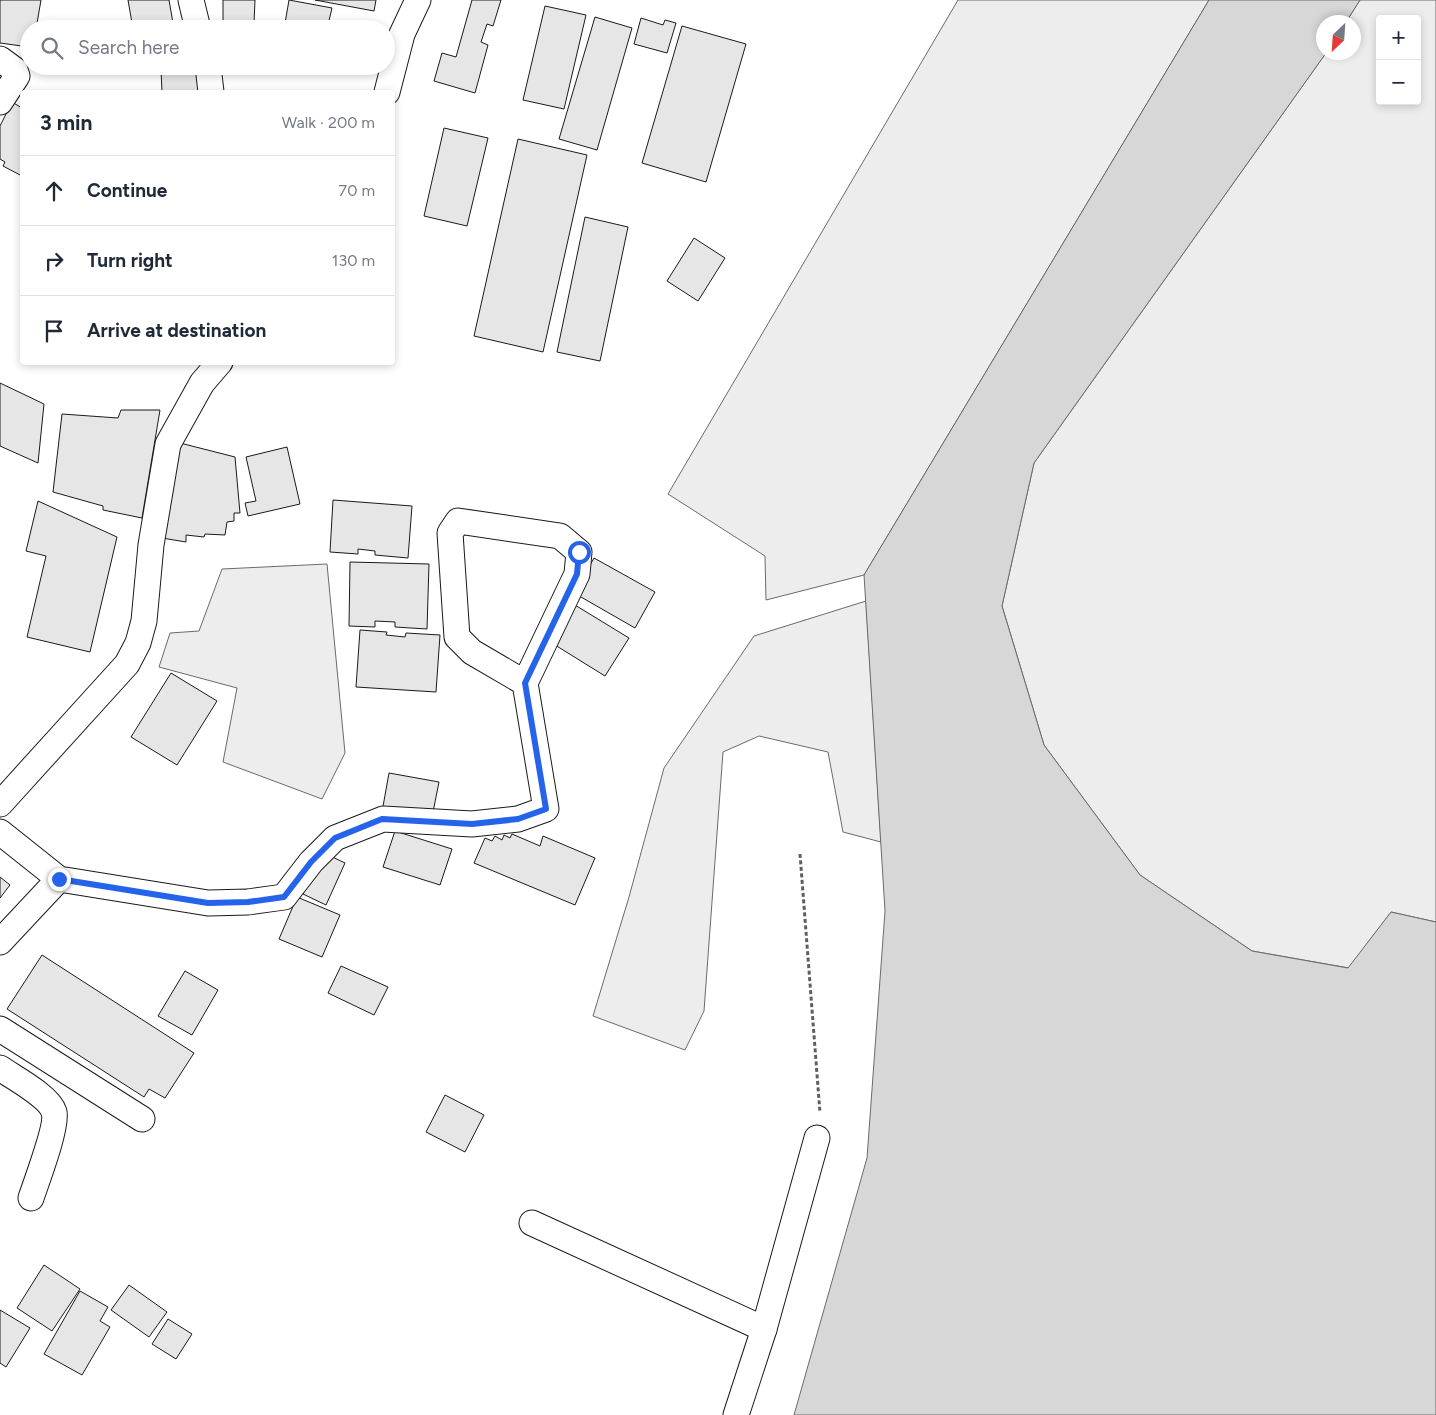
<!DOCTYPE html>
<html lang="en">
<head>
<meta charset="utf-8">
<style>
  body { margin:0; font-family:Figtree,sans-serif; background:#f2f2f3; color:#1f2937 }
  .controls { position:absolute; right:15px; top:15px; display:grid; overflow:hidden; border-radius:5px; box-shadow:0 2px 8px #0003 }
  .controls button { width:45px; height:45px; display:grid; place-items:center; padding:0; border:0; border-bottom:1px solid #e0e1e3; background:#fff; color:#1f2937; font:25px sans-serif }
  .compass { position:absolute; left:1316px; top:15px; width:45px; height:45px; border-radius:50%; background:#fff; box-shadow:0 2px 8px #0003; rotate:205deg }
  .stop { position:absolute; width:15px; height:15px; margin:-11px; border:4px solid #2563eb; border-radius:50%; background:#fff }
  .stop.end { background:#2563eb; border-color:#fff; box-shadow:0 1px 5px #0008 }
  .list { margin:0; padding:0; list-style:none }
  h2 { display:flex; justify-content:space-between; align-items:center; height:65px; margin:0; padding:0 20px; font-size:21px }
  h2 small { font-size:16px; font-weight:400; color:#747a83 }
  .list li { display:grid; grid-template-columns:32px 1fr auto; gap:15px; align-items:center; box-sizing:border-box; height:70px; padding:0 20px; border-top:1px solid #e0e1e3 }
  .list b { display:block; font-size:19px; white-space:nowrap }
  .list em { font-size:16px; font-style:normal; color:#747a83 }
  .icon { flex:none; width:28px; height:28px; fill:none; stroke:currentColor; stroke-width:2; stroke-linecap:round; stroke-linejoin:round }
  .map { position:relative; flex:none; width:1436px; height:1415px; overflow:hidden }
  .search { position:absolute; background:#fff; box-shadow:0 2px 8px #0003; left:20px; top:20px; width:375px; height:55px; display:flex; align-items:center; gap:12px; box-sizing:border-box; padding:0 18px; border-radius:28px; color:#747a83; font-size:19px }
  .panel { position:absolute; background:#fff; box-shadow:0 2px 8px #0003; left:20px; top:90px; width:375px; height:275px; border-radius:5px }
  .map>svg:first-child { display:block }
</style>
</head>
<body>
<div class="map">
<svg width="1436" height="1415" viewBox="0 0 1436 1415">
  <rect width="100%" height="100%" fill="#fff"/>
  <!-- built -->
  <g fill="#ededed" stroke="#6a6a6a" fill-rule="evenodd">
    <polygon points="958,0 1209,0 864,575 766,600 765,556 668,494"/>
    <path d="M1360,0H1436V922L1391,912L1349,968L1252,951L1140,875L1044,745L1002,606L1034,463L1326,53L1354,52V22H1346ZM1380,19H1417V101H1380Z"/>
    <polygon points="327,564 345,753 322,799 223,762 237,688 159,667 170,633 199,631 222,569"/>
    <polygon points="866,601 881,842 843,832 828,752 759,736 723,752 704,1011 685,1050 593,1016 629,897 664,768 754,636"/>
  </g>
  <!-- water -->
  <polygon fill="#d7d7d7" stroke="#6a6a6a" points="1209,0 1360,0 1346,22 1324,22 1324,52 1326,53 1034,463 1002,606 1044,745 1140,875 1252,951 1348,968 1391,912 1436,922 1436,1415 794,1415 867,1158 885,911 864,575"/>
  <!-- building -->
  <g fill="#e6e6e6" stroke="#1a1a1a">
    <polygon points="0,0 41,0 36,29 29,29 29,47 0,43"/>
    <polygon points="128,0 169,0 174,29 133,29"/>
    <polygon points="223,0 255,0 254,23 223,22"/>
    <polygon points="289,0 332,8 327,29 284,29"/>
    <polygon points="315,0 376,0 374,11"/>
    <polygon points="472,0 501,0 493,26 487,24 481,42 488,45 475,93 434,81 442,53 456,57"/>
    <polygon points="545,6 586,15 564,109 523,100"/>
    <polygon points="595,17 632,28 597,150 559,139"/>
    <polygon points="641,18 663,25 665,20 676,23 667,53 634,44"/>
    <polygon points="682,26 746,44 706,182 642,163"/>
    <polygon points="291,66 319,66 318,72"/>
    <polygon points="205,67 206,92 162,92 161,70"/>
    <polygon points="12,102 22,108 22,176 3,166 5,162 0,159 0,126"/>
    <polygon points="444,128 488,138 467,226 424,216"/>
    <polygon points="518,139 587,155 543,352 474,336"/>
    <polygon points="585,217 628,227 600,361 557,352"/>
    <polygon points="694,238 725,258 698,301 667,281"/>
    <polygon points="0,383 44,404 38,463 0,446"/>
    <polygon points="121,410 160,410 142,518 103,510 103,506 53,492 62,414 118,418"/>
    <polygon points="180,443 235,457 240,513 234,513 234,521 227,522 225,535 205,534 204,537 186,535 186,542 162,538"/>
    <polygon points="287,447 300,504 248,516 245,503 256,501 246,457"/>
    <polygon points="333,500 412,506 408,558 375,555 375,551 358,549 358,554 330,552"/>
    <polygon points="38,501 117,537 90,652 27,637 46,556 26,551"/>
    <polygon points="594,558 655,592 635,628 574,593"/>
    <polygon points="350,562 429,564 427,629 395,627 395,622 375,621 375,627 349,626"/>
    <polygon points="570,602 629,638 605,676 547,640"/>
    <polygon points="360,630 387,632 386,635 405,637 406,633 440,635 436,692 356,687"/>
    <polygon points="171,673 217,701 177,765 131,737"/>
    <polygon points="389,773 439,782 431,822 382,812"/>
    <polygon points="395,831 452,849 440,885 383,867"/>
    <polygon points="512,834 540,846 543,836 595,858 575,905 474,863 485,838 492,841 495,836 502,840 504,835 510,838"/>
    <polygon points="322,852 345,863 326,905 303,894"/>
    <polygon points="0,877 10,885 0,898"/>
    <polygon points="297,897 340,915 322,957 279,939"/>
    <polygon points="42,955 194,1053 165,1098 149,1089 144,1097 7,1009"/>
    <polygon points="341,966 388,987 374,1015 328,993"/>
    <polygon points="185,971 218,990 192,1035 158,1016"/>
    <polygon points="445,1095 484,1115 465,1152 426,1132"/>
    <polygon points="44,1265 80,1289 52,1331 17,1308"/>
    <polygon points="129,1285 167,1312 149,1337 111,1310"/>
    <polygon points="80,1291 108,1307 100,1321 110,1327 82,1375 44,1354"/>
    <polygon points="0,1310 30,1328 6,1367 0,1363"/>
    <polygon points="168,1319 192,1334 176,1359 152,1344"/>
  </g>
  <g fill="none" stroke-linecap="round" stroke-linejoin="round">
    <defs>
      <g id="minor">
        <polyline points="191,0 198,29"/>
        <polyline points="0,59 15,70 17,76 0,102"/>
        <polyline points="208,66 211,92"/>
        <polyline points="387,92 402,34 418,0"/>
        <polyline points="0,804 127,664 138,643 144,621 151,545 168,444 202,383 220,362"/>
        <polyline points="0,832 59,879 208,903 248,902 284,897 311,862 335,838 383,819 472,824 518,819 546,809 525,683 577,574 579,552 560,536 458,521 450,533 457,637 472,652 525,683"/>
        <polyline points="0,942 59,879"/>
        <polyline points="0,1029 142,1119"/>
        <path d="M0,1068C14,1078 49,1096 54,1112C58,1125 36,1183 31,1198"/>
        <polyline points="532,1223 764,1329"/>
        <polyline points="736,1415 764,1329 817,1138"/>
      </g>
    </defs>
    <!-- minor casing -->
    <use href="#minor" stroke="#1a1a1a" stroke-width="27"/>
    <!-- path -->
    <polyline stroke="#5f5f5f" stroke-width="3" stroke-dasharray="4 2.5" stroke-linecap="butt" points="800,854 820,1113"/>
    <!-- minor -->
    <use href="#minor" stroke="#fff" stroke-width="25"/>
  </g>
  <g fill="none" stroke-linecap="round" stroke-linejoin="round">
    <!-- route -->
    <polyline stroke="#2563eb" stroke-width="6" points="59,879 208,903 248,902 284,897 311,862 335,838 382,819 472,824 518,819 546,809 525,683 577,574 579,552"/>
  </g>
</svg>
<div class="controls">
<button>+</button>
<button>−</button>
</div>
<svg class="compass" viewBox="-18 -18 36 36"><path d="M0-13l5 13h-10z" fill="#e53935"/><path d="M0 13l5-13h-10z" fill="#747a83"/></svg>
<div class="stop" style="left:579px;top:552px"></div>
<div class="stop end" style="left:59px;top:879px"></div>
<div class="search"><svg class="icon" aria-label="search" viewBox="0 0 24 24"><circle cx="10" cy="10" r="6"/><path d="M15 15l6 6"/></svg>Search here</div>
<section class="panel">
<h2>3 min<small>Walk · 200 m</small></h2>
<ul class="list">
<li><svg class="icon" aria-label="ahead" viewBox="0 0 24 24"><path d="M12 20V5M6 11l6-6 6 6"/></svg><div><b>Continue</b></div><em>70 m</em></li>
<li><svg class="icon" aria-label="right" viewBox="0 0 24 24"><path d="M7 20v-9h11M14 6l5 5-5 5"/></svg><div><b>Turn right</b></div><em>130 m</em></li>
<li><svg class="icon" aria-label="arrive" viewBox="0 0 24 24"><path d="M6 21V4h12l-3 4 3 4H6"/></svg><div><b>Arrive at destination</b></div></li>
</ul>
</section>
</div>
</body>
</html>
